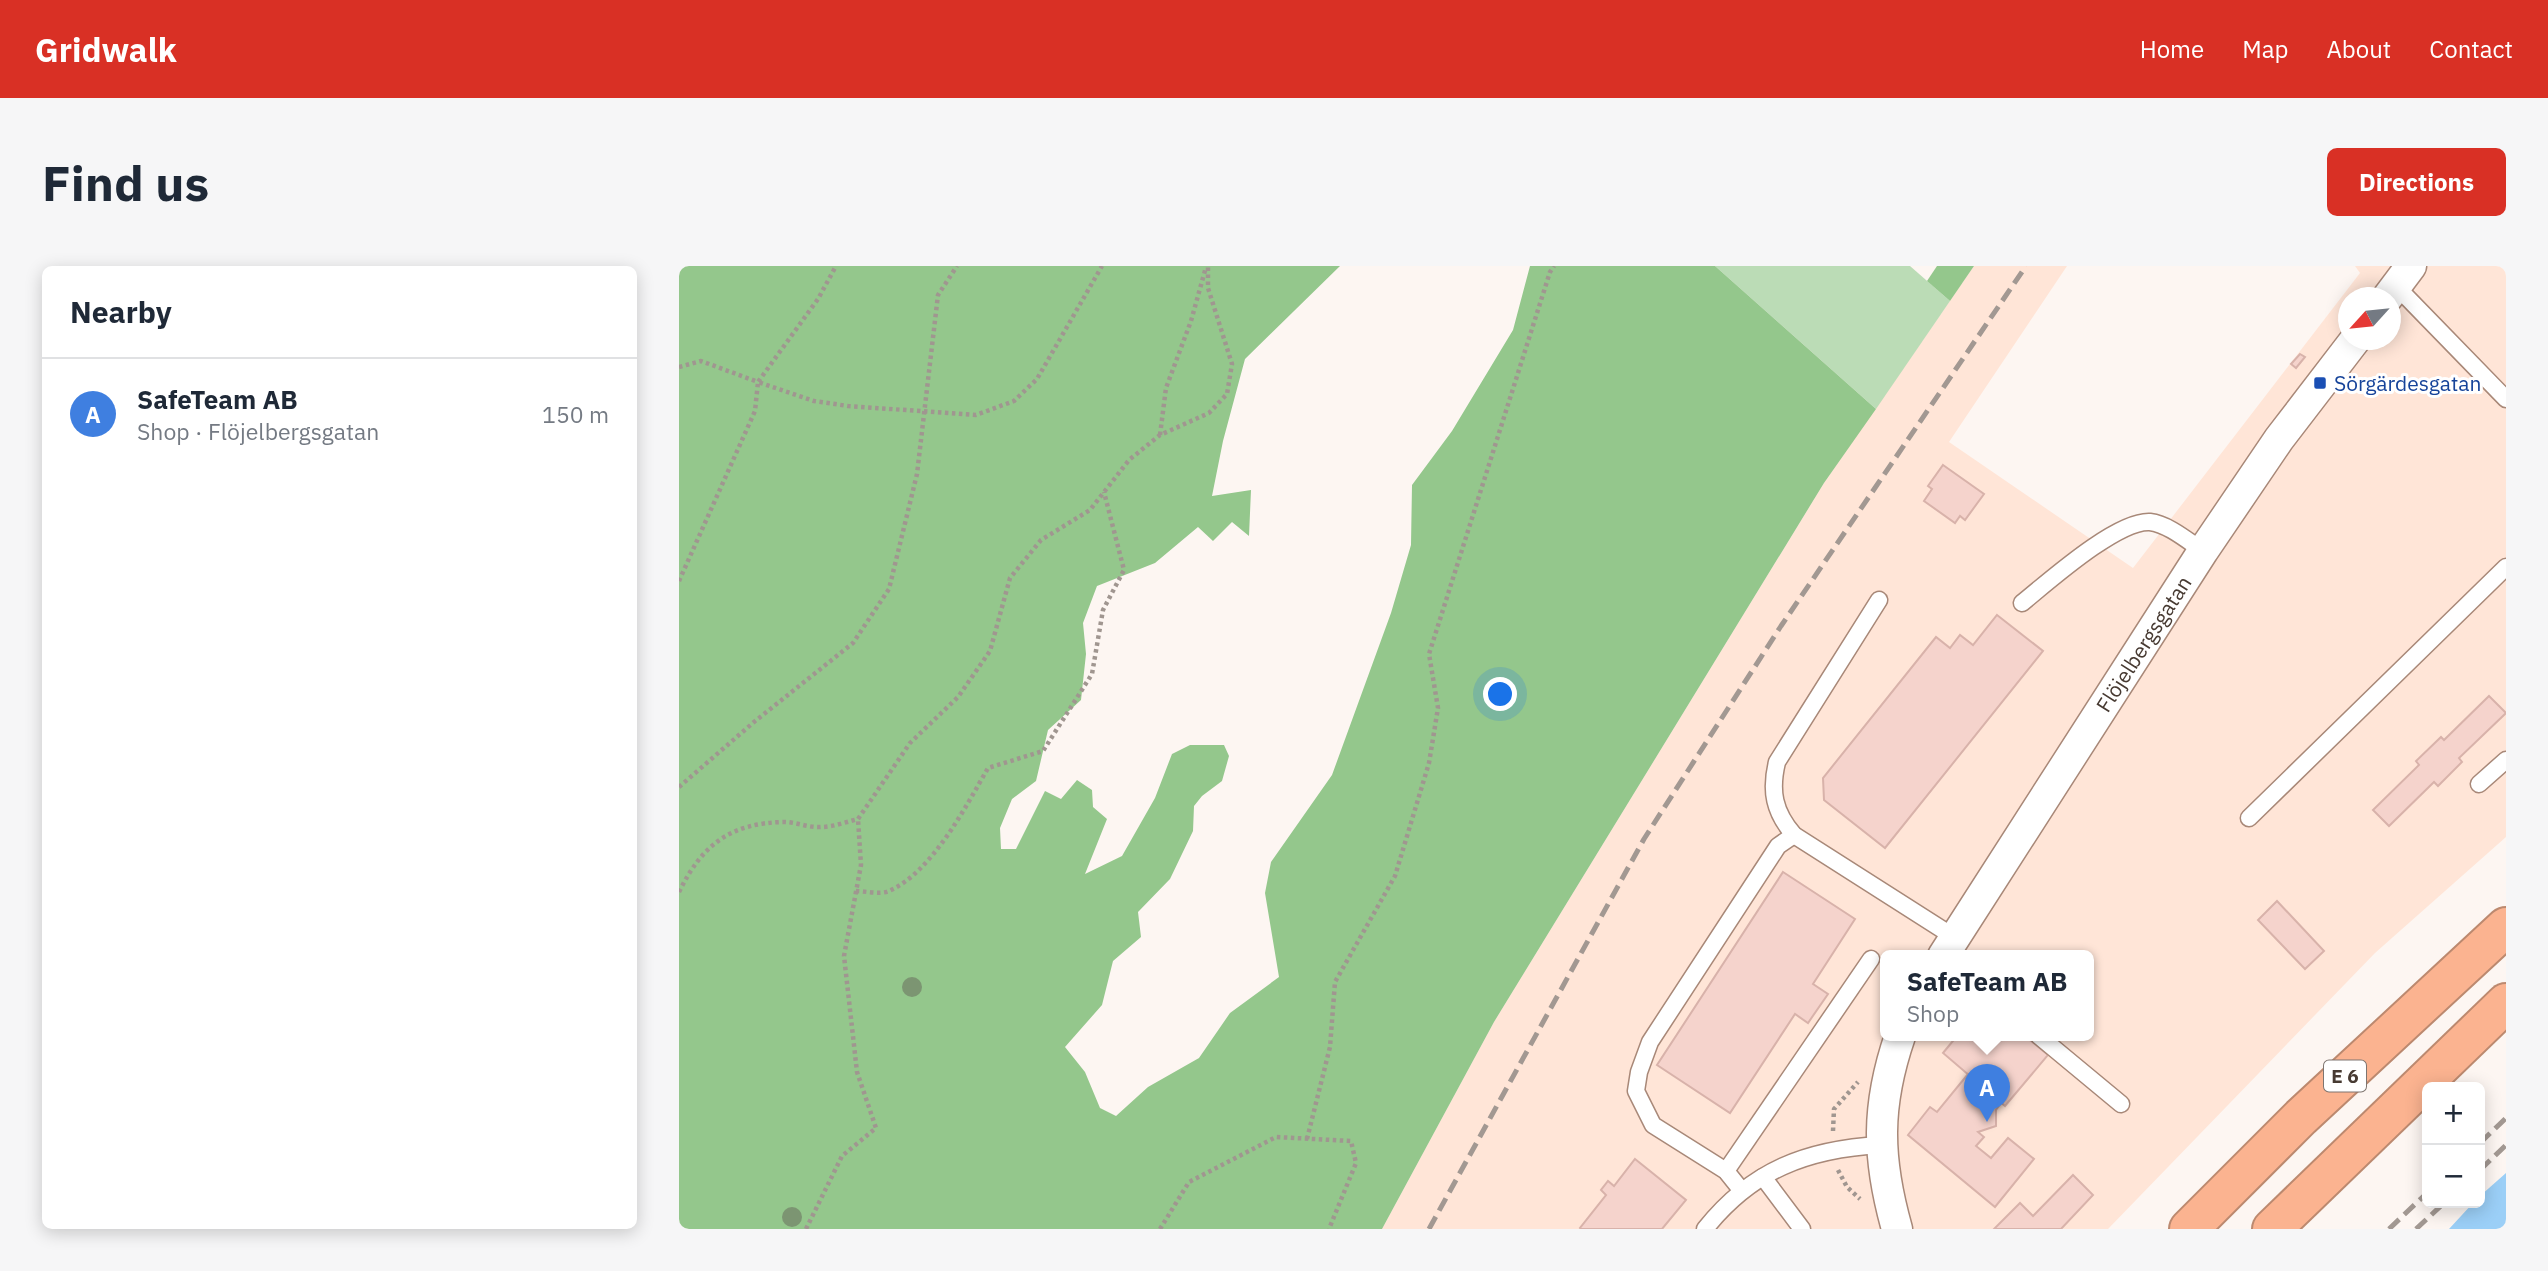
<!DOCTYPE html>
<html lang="en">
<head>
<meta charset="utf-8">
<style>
  body { margin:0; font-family:"IBM Plex Sans",sans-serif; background:#f6f6f7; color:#1f2937 }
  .controls { position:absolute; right:21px; bottom:21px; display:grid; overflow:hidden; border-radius:10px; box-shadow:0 4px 18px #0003 }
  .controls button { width:63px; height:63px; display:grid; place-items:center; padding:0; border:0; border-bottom:2px solid #e0e1e3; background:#fff; color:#1f2937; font:35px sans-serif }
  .compass { position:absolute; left:1659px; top:21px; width:63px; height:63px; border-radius:50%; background:#fff; box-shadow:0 4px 18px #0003; rotate:243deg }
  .you { position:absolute; left:822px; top:429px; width:24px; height:24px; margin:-18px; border:5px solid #fff; border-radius:50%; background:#1a73e8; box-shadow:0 0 0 10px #1a73e833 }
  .badge { display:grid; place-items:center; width:46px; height:46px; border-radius:50%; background:#d93025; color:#fff; font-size:23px; font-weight:700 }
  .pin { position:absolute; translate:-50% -58px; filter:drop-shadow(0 2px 4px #0008) }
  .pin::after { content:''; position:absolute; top:37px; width:24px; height:21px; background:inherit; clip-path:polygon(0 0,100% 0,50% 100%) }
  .popup { position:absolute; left:1201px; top:684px; width:214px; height:91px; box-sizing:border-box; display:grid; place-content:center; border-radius:10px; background:#fff; filter:drop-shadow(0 2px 5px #0005); font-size:23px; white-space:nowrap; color:#747a83 }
  .popup b { font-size:26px; color:#1f2937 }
  .popup::after { content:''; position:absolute; left:50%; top:100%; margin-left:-14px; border:14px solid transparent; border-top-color:#fff }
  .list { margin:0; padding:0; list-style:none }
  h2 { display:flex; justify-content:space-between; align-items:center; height:91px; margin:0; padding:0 28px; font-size:30px }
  h2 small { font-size:23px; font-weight:400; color:#747a83 }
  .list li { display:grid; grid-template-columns:46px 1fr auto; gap:21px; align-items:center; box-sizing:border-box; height:112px; padding:0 28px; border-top:2px solid #e0e1e3 }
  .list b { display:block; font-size:26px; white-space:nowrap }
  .list p { margin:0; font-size:23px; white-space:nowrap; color:#747a83 }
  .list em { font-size:23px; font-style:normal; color:#747a83 }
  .map { position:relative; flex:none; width:1827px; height:963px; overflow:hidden; border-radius:10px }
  header { display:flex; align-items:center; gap:42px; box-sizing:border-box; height:98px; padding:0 35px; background:#d93025; color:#fff }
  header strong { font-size:33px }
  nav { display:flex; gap:38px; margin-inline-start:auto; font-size:24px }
  .intro { display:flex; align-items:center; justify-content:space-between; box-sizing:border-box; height:168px; padding:0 42px }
  h1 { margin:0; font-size:49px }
  .button { padding:18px 32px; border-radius:10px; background:#d93025; color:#fff; font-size:24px; font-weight:700 }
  main { display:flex; gap:42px; padding:0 42px }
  aside { flex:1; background:#fff; border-radius:10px; box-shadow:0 4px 18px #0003 }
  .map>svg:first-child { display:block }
</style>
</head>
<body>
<header>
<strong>Gridwalk</strong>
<nav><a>Home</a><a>Map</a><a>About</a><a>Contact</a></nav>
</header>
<div class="intro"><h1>Find us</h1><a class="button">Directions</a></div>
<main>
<aside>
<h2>Nearby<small></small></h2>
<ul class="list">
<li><span class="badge" style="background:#3f7fe0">A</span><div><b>SafeTeam AB</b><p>Shop · Flöjelbergsgatan</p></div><em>150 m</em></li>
</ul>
</aside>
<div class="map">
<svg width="1827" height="963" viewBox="0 0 1827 963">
  <rect width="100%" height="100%" fill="#fdf6f2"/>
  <!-- built -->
  <path fill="#ffe5d7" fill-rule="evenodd" d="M1295,0H1388L1270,176L1454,302L1681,7L1676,0H1827V571L1696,687L1429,963H703L815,756L1145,217ZM1670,32H1712V74H1670ZM1206,690H1410V770H1206Z"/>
  <!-- green -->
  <polygon fill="#bbdcb6" points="1036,0 1231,0 1271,35 1197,143"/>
  <!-- forest -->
  <g fill="#94c78c">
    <polygon points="0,0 661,0 566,93 544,175 533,230 572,224 570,270 553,256 534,275 519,261 476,297 418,320 404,357 407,388 402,434 369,464 357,515 333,533 321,562 322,583 337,583 366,525 382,533 398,514 413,524 414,541 428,553 406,608 443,590 476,532 493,488 511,479 545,479 550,490 543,515 523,530 515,540 514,565 491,613 459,646 462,671 434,695 423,739 386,781 406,806 421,842 437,850 469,821 520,792 551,747 600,711 586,627 592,596 653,509 712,347 732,279 733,219 773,165 834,64 851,0 1036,0 1197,143 1145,217 815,756 703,963 0,963"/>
    <polygon points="1258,0 1295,0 1271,35 1248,15"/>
  </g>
  <!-- water -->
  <polygon fill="#9bcff7" points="1827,907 1827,963 1770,963 1794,937 1801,937 1801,930"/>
  <!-- building -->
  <g fill="#f5d3cc" stroke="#d8b2aa" stroke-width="2">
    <polygon points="1621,88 1626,91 1617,102 1612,98"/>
    <polygon points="1264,199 1305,228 1286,254 1281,250 1276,257 1245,235 1253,223 1249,220"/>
    <polygon points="1318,349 1364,385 1206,582 1145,534 1144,512 1257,371 1271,382 1281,369 1294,379"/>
    <polygon points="1810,430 1827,447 1780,492 1783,496 1759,520 1755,516 1710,560 1694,544 1740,499 1737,495 1762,471 1765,474"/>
    <polygon points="1104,606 1176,653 1134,718 1149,728 1129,757 1116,748 1051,847 978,799"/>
    <polygon points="1598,635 1645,685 1626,703 1579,654"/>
    <polygon points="1278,770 1346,770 1369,789 1326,840 1264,787"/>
    <polygon points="1289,808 1322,837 1317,844 1317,860 1299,866 1305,871 1297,880 1312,892 1329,872 1355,893 1316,941 1229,869 1251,841 1258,846"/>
    <polygon points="956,893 1007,934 983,963 902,963 901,962 927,929 922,924 929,915 935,920"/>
    <polygon points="1394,909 1414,929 1382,963 1315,963 1341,937 1354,950"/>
  </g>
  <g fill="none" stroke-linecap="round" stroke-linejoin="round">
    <defs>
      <g id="lane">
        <polyline points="1717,20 1827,133"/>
        <path d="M1200,334L1098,496C1091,525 1095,546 1115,569L1275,671"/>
        <path d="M1343,337C1369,316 1438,254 1471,256C1489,258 1509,275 1524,285"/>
        <polyline points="1800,518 1827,494"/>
        <polyline points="1570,552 1827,301"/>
        <polyline points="1360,770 1442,838"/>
        <polyline points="1047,905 1192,693"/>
        <polyline points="1084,911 1123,963"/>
        <polyline points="1063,925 1047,905 974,859 957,825 960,806 971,776 1099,580 1115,569"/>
        <path d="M1026,963C1073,904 1128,883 1202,879"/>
      </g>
      <g id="street">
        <polyline points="1708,32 1732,0"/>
        <path id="s1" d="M1264,690L1524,285L1600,173L1676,74"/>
        <path d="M1218,963C1198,892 1197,840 1221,770"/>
      </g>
      <g id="highway">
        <polyline points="1510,963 1622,851 1827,661"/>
        <polyline points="1593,963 1827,737"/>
      </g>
    </defs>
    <!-- lane casing -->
    <use href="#lane" stroke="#a88878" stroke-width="19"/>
    <!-- street casing -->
    <use href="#street" stroke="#a88878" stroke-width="33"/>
    <!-- highway casing -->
    <use href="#highway" stroke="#bc896f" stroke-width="42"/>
    <!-- path -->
    <g stroke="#a09690" stroke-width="4.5" stroke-dasharray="3.5 3.5" stroke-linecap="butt">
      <polyline points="0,101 22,95 79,116 139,33 157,0"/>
      <polyline points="481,169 487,122 512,55 527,1"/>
      <polyline points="0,315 76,145 79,116 135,135 169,140 297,149 335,135 358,113 423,0"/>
      <polyline points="0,521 75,456 174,377 210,323 238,208 259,29 278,0"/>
      <path d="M177,625C186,625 201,629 210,625C253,606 286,542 309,502L364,485L413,408L424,344L445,304L425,226"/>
      <path d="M0,626C23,579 51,557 105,556C117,556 130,562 142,561C154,561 167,556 179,553L231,477L279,431L311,385L331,312L362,274L411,244L450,194L481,169L530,147L548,128L553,98L529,22V0"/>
      <polyline points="1154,865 1155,843 1179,816"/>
      <polyline points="628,873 651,781 656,716 716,610 750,497 759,442 750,388 871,6 875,0"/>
      <polyline points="1159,904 1168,921 1181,933"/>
      <polyline points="127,963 163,890 197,862 178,806 165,690 182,599 179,553"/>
      <polyline points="481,963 510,916 597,871 672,875 677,897 650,963"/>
    </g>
    <!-- lane -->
    <use href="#lane" stroke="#fff" stroke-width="16"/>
    <!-- street -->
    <use href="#street" stroke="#fff" stroke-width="30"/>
    <!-- highway -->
    <use href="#highway" stroke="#fbb390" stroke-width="38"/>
    <!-- rail -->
    <g stroke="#a29892" stroke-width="5" stroke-dasharray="14 7" stroke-linecap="butt">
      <polyline points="1801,877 1827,852"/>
      <polyline points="1801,904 1827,879"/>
      <polyline points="750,963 965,573 1102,360 1347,0"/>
      <polyline points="1710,963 1748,927"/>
      <polyline points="1737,963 1765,937"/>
    </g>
  </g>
  <!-- trees -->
  <g fill="#7c9572">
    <circle cx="233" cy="721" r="10"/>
    <circle cx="113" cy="951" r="10"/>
  </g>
  <!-- markers -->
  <rect fill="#1a4fb4" stroke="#fff" stroke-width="2.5" x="1634" y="110" width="14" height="14" rx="3.5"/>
  <g text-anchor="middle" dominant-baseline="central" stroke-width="6" stroke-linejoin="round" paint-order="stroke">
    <!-- shield labels -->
    <rect fill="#fff" stroke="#7e7570" stroke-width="2" x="1645" y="794.5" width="42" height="31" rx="5"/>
    <g font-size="19" font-weight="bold" fill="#473a32">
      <text x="1666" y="810">E 6</text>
    </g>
    <!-- transit labels -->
    <g font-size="21" fill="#164399" stroke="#fff" text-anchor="start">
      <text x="1655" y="117">Sörgärdesgatan</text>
    </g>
    <!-- street labels -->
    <g font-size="21" fill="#473a32" stroke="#fff">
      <text stroke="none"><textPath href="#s1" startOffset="371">Flöjelbergsgatan</textPath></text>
    </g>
  </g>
</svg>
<div class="controls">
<button>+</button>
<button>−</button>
</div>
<svg class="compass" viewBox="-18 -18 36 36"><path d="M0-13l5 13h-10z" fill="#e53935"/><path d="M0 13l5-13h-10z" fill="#747a83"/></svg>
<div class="you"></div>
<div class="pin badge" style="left:1308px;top:856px;background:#3f7fe0">A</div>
<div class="popup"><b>SafeTeam AB</b>Shop</div>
</div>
</main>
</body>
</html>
